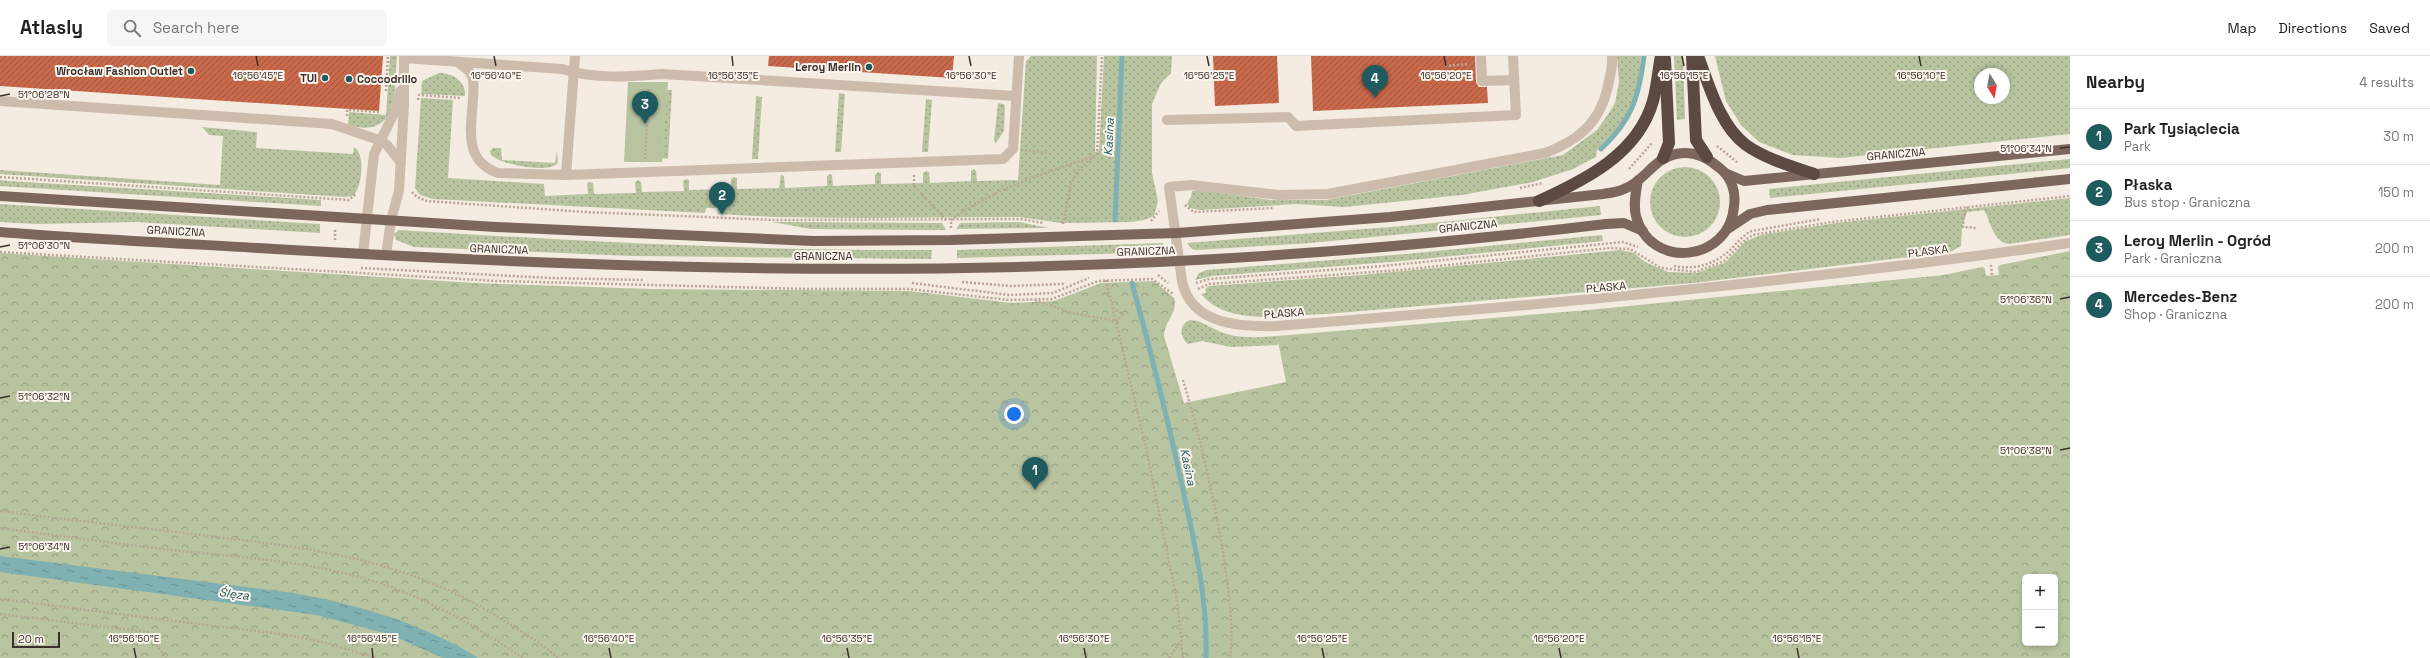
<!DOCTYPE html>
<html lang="en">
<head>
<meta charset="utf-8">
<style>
  body { margin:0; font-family:"Space Grotesk",sans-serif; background:#f6f6f6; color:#222 }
  .controls { position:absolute; right:12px; bottom:12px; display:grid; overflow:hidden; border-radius:6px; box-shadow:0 2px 6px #0003 }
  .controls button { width:36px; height:36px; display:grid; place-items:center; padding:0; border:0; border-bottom:1px solid #e0e0e0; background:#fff; color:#222; font:20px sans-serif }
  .compass { position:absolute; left:1974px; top:12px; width:36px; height:36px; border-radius:50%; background:#fff; box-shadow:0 2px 6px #0003; rotate:169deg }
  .scale { position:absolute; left:12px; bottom:10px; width:48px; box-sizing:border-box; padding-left:4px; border:2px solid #3b302b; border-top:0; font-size:11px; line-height:14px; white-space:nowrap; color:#3b302b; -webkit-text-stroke:3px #fbf5ee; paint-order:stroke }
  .you { position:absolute; left:1014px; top:358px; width:14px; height:14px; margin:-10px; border:3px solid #fff; border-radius:50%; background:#1a73e8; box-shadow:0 0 0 6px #1a73e833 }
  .badge { display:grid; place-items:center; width:26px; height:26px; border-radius:50%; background:#1f5a5e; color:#fff; font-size:13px; font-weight:700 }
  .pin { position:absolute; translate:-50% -33px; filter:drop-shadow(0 1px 2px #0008) }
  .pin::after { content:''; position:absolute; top:21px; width:14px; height:12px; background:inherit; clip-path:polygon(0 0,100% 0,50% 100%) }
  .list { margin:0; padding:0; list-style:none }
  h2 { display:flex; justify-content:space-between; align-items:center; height:52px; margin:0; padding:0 16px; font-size:17px }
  h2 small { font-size:13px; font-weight:400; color:#767676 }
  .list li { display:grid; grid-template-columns:26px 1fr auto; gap:12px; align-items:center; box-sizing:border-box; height:56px; padding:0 16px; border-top:1px solid #e0e0e0 }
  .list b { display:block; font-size:15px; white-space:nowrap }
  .list p { margin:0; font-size:13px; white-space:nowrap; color:#767676 }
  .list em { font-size:13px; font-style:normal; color:#767676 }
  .icon { flex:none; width:22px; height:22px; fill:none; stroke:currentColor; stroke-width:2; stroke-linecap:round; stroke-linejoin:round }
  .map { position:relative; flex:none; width:2070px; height:602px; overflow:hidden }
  header { display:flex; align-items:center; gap:24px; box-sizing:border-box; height:56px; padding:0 20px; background:#fff; border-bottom:1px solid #e0e0e0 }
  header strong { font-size:19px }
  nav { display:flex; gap:22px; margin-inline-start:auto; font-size:14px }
  .search { width:280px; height:36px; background:#f6f6f6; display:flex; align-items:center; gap:10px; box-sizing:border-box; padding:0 14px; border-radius:6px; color:#767676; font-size:15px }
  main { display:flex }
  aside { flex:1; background:#fff }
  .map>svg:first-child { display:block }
</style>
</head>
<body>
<header>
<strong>Atlasly</strong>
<div class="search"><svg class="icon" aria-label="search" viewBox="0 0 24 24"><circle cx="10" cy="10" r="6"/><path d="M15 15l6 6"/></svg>Search here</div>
<nav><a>Map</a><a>Directions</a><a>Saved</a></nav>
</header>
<main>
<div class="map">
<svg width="2070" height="602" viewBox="0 0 2070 602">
  <defs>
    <pattern id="grass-dots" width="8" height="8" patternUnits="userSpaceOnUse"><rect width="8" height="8" fill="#b8c4a0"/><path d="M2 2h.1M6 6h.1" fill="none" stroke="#97a083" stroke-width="1.8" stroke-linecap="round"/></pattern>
    <pattern id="park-crowns" width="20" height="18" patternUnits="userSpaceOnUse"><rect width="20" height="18" fill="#b8c4a0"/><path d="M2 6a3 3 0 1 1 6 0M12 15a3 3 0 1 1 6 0" fill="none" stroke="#97a083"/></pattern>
    <pattern id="water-ripples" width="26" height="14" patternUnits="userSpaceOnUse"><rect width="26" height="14" fill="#7fb0b2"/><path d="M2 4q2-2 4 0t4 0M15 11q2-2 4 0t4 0" fill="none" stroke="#699091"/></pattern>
    <pattern id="building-hatch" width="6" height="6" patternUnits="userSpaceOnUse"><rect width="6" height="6" fill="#c8694b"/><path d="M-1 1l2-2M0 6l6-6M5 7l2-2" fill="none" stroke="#a4573f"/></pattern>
  </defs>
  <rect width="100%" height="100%" fill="#f4ebe1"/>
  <!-- grass -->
  <g fill="url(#grass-dots)" fill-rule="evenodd">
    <path d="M390,0H397C394,34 400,84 348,69L349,56L386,59Z"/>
    <polygon points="1031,0 1097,0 1095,96 1099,95 1104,0 1172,0 1171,17 1161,27 1152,48 1152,117 1158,145 1154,160 1144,164 1130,166 1061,167 1020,161 858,162 773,161 718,158 717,152 706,152 705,157 433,143 420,139 415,132 421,42 453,44 448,122 544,128 545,140 588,138 587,128 589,126 593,127 594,138 636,137 635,126 638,124 641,126 642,136 684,135 683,125 686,123 689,124 689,134 731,133 731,123 734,121 737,122 737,133 779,132 781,119 784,120 785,132 827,130 827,120 830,118 832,119 833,130 875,128 875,119 878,116 881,117 881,128 923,127 923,117 926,115 929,116 930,127 971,125 971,115 974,113 976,115 977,125 1018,124 1026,5"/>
    <polygon points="1617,0 1641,0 1639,25 1633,50 1613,80 1597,94 1596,101 1573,113 1533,126 1462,139 1344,151 1297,148 1200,154 1190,152 1187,147 1191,141 1192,135 1199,134 1271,144 1326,144 1563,99 1597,74 1609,57 1615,47 1619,26"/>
    <polygon points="1674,0 1683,0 1685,63 1677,64"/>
    <path d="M1715,0H2070V78L1841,102L1793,99L1759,86L1741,69L1726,45ZM1980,18H2004V42H1980Z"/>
    <path d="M439,17C453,17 466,26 465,40L421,38L422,25Z"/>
    <polygon points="667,34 672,34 668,103 662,102"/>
    <polygon points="839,37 845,38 841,96 835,96"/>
    <polygon points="756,40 762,41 758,103 752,103"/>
    <polygon points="926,43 932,44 928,96 922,96"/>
    <polygon points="998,47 1004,48 1005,50 1004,75 996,87 994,85"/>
    <path d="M202,71L257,76L256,92L353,98L354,91C366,98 362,131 353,140L345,141L0,118V114L220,129L223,80L209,79Z"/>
    <path d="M493,92H501L502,104L555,107L557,95L558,107C548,118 502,109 491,99L490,95Z"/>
    <polygon points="2070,103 2070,112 1770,142 1769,133"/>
    <circle cx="1685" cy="146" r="35"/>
    <polygon points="0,124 8,125 321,144 321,150 0,130"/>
    <path d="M2070,142V179L2008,188C1993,185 1991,167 1984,154L1967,156L1962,171L1961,190L1950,196L1693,227L1326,258C1287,259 1228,271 1201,238L1206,237L1205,233L1209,230L1361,219L1621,194L1634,197L1645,206L1668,216L1697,217L1726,206L1746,185L1761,179L1836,167Z"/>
    <polygon points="0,148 320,168 320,177 137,166 37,168 0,166"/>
    <polygon points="1600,150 1601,159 1310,187 1197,194 1192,193 1187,187 1403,170"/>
    <polygon points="772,166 942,167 946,174 811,173"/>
    <polygon points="1019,166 1049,172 956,173 960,167"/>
    <path d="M399,174C576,185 754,195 932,194L931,203L633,200L414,191L396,184L394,178Z"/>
    <polygon points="1602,179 1603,185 1402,205 1212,220 1195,224 1199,217 1207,214 1406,198"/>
    <polygon points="1163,187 1168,196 957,202 957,194"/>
    <path d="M1190,264C1203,264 1214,275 1227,278C1243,283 1260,281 1277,280L1278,289L1231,291L1202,285L1188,288C1180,281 1178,269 1190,264Z"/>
  </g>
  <!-- park -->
  <path fill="url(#park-crowns)" fill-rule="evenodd" d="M2070,195V602H0V197L475,227L651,233L909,235L1012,247L1054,245L1101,227L1154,225L1174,242C1179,256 1164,265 1164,280L1184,347L1286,326L1277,280L1588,254L1944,219L1982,211L1985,213L1986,220L1999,219L1998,211L2000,209ZM2025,521H2055V587H2025Z"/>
  <!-- garden -->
  <polygon fill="#b8c4a0" points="628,26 668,26 662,106 624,106"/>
  <!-- water -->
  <path fill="url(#water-ripples)" d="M0,500L293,537C356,548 423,567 478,602H443L391,579L317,559L0,516Z"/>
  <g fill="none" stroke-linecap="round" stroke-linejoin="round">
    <!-- stream -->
    <g stroke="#7fb0b2" stroke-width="5">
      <path d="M1601,93C1632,64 1639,41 1644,0"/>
      <polyline points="1115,164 1122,0"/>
      <path d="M1132,227C1151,296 1168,364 1183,434C1195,489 1208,545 1206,602"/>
    </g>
  </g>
  <!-- building -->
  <g fill="url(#building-hatch)">
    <polygon points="0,0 383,0 379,55 0,30"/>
    <polygon points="769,0 954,0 952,22 768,10"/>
    <polygon points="1213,0 1277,0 1279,47 1215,50"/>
    <polygon points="1311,0 1475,0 1476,26 1479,31 1487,31 1488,47 1313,55"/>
  </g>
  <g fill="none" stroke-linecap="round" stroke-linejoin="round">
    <!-- path -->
    <g stroke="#b9a596" stroke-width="2.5" stroke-dasharray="2 2" stroke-linecap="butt">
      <polyline points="1445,10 1469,8"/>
      <polyline points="386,35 388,0"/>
      <polyline points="418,44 419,39 461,42"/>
      <polyline points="347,60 347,54 380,56"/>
      <polyline points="1717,90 1738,107"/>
      <polyline points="1025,94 1046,97"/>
      <polyline points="1097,99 1102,0"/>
      <polyline points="645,103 649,31"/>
      <polyline points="1629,113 1652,87"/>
      <polyline points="914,119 914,130 946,164"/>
      <polyline points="0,121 349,144 356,138"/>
      <polyline points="1520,132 1543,127"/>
      <polyline points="412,136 417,141 427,145 585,156 775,164 1021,163 1043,167"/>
      <polyline points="1185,149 1194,156 1273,152"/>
      <polyline points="1968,151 1964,156 1963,171 1977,172"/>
      <polyline points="1151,165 1159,155"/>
      <path d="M1063,168C1071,139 1065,120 1093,102"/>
      <path d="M951,172V164C995,132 1046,117 1097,99"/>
      <polyline points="335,184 335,173"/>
      <polyline points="0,196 497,225 807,233 909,233 1009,244 1052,243 1098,225 1152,223 1173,238"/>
      <polyline points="1991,209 1992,219"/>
      <path d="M1674,210C1693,214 1714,209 1729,195C1737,188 1742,179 1752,175L1821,163"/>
      <polyline points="361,212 551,222 643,224"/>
      <polyline points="1158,219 1168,227"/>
      <polyline points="1106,224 1146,392 1177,545 1183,602"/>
      <polyline points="962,226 1011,230 1063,228 1064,230"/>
      <polyline points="912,227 1009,239 1053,237 1089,222"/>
      <polyline points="1196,227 1209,223 1383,210 1623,186 1638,191"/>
      <polyline points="1198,233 1209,228 1400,214 1610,192 1630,193 1661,212 1696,216 1724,205 1745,184 1753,179 1832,166 2070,140"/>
      <polyline points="1035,244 1072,257 1117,265 1123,258 1114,253"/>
      <path d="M1183,324C1200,380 1213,438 1223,496C1228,531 1234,567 1230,602"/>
      <path d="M0,455C67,464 134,471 201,479C315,493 407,502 506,566C524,577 543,588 558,602"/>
      <path d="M0,472C60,480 120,488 180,495C243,501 309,506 370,524C426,541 475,570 523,602"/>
      <polyline points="0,543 287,579 323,586 376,602"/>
      <polyline points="0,558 148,576 166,602"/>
      <polyline points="1169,602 1181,584"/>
    </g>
    <!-- minor -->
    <g stroke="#cdbbac" stroke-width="10">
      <polyline points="1481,0 1482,25 1514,24"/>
      <path d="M1612,0C1613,9 1611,16 1609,25C1602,64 1582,83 1545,97L1328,138L1279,139L1191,129L1169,131L1182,225C1191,270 1243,271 1277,270C1543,249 1806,225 2070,187"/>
      <path d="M404,2L562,13C593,23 630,21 662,18L1016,40"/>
      <path d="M459,7L469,15L473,22C477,56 455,102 498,117L566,119L575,0"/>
      <polyline points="0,45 332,68 379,84 387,89 401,107"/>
      <polyline points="1167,64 1288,61 1296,70 1516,59 1513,0"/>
      <polyline points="566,119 1003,103 1013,93 1019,0"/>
      <polyline points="363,198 374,98 396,53 400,35"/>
      <polyline points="386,199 391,164 399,135 404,48 404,0"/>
    </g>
    <!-- major -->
    <g stroke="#7d675c" stroke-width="10">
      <polyline points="1725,117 1744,125 2070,93"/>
      <path d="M0,140L496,171L813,185L951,184L1177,177L1390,161L1603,138C1610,137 1618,136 1624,133C1644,126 1654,102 1676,98C1695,94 1708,102 1722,114C1732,123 1736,137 1734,150C1730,206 1650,215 1636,160C1633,148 1636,136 1638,124"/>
      <polyline points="1729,172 1750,158 1767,154 2070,123"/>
      <path d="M0,176C86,183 172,187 258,192C522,208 786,218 1050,210C1236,205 1422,190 1606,168L1624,167L1643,175"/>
    </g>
    <!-- highway -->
    <g stroke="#5c4a42" stroke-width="12">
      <polyline points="1692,0 1696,84 1707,101"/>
      <path d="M1698,0C1709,29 1720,70 1746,89C1766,103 1791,110 1814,118"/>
      <polyline points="1663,102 1669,87 1665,3"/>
      <path d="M1539,145C1585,124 1638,98 1653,45C1657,31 1658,15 1661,0"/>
    </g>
  </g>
  <!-- ticks -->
  <path fill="none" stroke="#3b302b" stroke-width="1.5" d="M256,0L258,10M494,0L496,10M732,0L733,10M969,0L971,10M1207,0L1209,10M1444,0L1446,10M1682,0L1684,10M1919,0L1921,10M0,40L10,38M2060,92L2070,91M0,191L10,189M2060,243L2070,241M0,342L10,340M2060,394L2070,392M0,493L10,491M134,592L136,602M372,592L373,602M609,592L611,602M847,592L849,602M1084,592L1086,602M1322,592L1324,602M1559,592L1561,602M1797,592L1799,602"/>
  <!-- markers -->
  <g fill="#1f5a5e" stroke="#fbf5ee" stroke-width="1.5">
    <circle cx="869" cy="11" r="4"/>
    <circle cx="191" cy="15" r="4"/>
    <circle cx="325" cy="22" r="4"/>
    <circle cx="349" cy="23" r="4"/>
  </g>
  <g text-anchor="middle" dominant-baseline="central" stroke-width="4" stroke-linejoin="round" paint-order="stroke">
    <!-- poi labels -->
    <g font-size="11" font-weight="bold" fill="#3b302b" stroke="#fbf5ee" text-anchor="end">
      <text x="861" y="11">Leroy Merlin</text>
      <text x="183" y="15">Wrocław Fashion Outlet</text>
      <text x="317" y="22">TUI</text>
      <text x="357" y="23" text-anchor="start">Coccodrillo</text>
    </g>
    <!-- street labels -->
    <g font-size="11" fill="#3b302b" stroke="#fbf5ee">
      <text transform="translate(1896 98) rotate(-5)">GRANICZNA</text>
      <text transform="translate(1468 170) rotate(-6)">GRANICZNA</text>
      <text transform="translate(176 175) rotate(3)">GRANICZNA</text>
      <text transform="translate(499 193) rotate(2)">GRANICZNA</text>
      <text transform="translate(1146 195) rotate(-2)">GRANICZNA</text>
      <text transform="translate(1928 195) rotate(-7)">PŁASKA</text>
      <text x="823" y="200">GRANICZNA</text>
      <text transform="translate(1606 231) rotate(-5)">PŁASKA</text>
      <text transform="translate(1284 257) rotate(-4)">PŁASKA</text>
    </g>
    <!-- water labels -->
    <g font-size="12" font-style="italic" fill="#1f5a5e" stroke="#fbf5ee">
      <text transform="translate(1109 81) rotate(-87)">Kasina</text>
      <text transform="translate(1188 411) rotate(78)">Kasina</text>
      <text transform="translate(234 538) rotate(7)">Ślęza</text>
    </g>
  </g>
  <g font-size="10" text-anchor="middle" fill="#3b302b" stroke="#fbf5ee" stroke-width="4" stroke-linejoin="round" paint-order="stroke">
    <text x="258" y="23">16°56'45"E</text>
    <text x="496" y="23">16°56'40"E</text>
    <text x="733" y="23">16°56'35"E</text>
    <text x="971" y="23">16°56'30"E</text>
    <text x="1209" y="23">16°56'25"E</text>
    <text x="1446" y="23">16°56'20"E</text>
    <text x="1684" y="23">16°56'15"E</text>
    <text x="1921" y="23">16°56'10"E</text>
    <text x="44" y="42">51°06'28"N</text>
    <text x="2026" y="96">51°06'34"N</text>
    <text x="44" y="193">51°06'30"N</text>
    <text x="2026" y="247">51°06'36"N</text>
    <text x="44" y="344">51°06'32"N</text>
    <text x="2026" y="398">51°06'38"N</text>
    <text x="44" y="494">51°06'34"N</text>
    <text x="134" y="586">16°56'50"E</text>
    <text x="372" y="586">16°56'45"E</text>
    <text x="609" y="586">16°56'40"E</text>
    <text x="847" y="586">16°56'35"E</text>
    <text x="1084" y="586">16°56'30"E</text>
    <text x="1322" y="586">16°56'25"E</text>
    <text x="1559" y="586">16°56'20"E</text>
    <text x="1797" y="586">16°56'15"E</text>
  </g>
</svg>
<div class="controls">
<button>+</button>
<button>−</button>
</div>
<svg class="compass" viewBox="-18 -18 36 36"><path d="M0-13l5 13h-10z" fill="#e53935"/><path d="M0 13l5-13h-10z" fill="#767676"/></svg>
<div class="scale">20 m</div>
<div class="you"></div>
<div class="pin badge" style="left:1035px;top:434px">1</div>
<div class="pin badge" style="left:722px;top:159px">2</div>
<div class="pin badge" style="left:645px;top:68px">3</div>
<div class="pin badge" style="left:1375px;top:42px">4</div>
</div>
<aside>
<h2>Nearby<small>4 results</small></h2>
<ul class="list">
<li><span class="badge">1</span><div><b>Park Tysiąclecia</b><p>Park</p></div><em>30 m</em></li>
<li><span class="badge">2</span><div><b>Płaska</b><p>Bus stop · Graniczna</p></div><em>150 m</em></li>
<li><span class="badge">3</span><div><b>Leroy Merlin - Ogród</b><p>Park · Graniczna</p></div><em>200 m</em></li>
<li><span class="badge">4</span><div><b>Mercedes-Benz</b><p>Shop · Graniczna</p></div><em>200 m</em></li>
</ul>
</aside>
</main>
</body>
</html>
